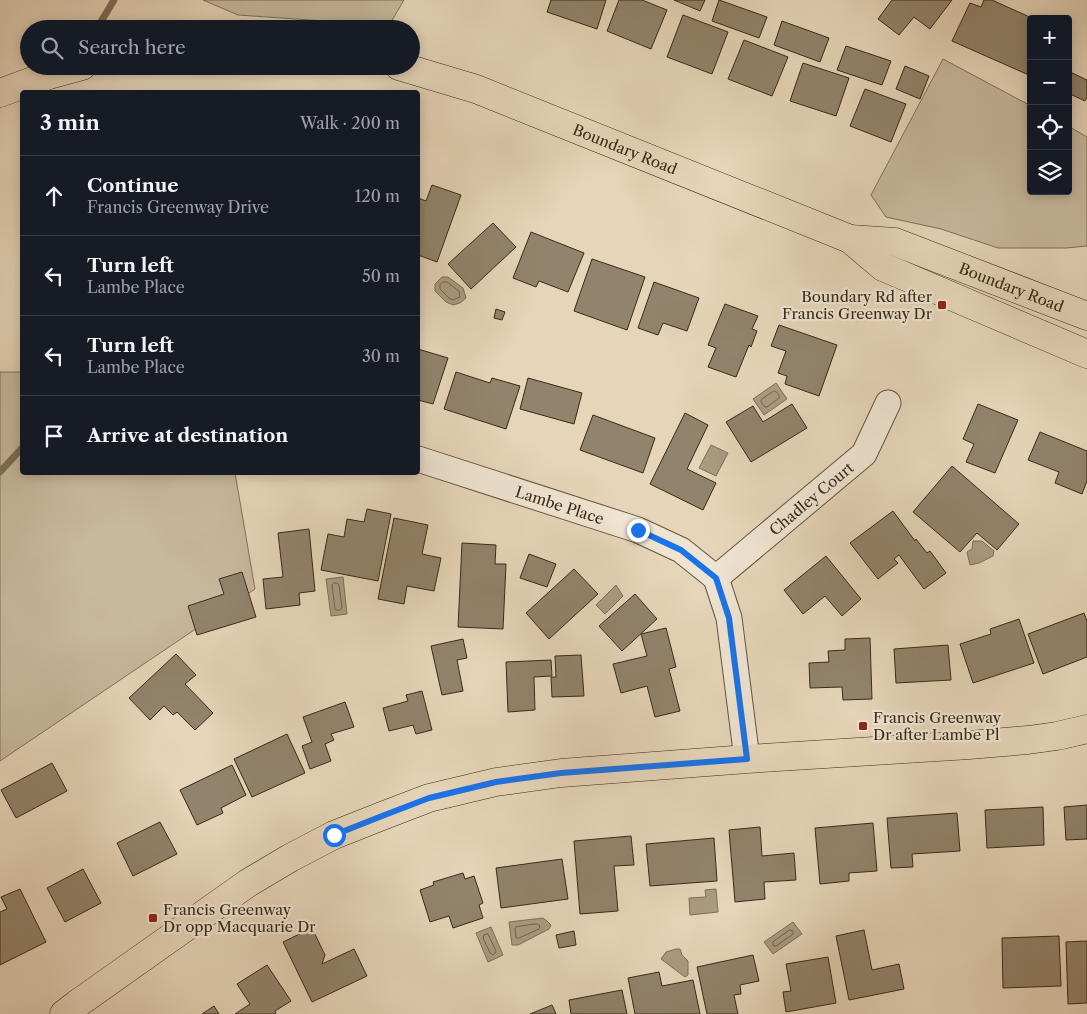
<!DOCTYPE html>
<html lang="en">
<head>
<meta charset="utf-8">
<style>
  body { margin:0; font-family:"Libre Caslon Text",serif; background:#20242c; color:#f1f3f6 }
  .controls { position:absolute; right:15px; top:15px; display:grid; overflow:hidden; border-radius:5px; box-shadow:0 2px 12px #0003 }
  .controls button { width:45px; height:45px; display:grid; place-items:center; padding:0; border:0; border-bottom:1px solid #363941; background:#171b24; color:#f1f3f6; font:25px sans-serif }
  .stop { position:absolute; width:15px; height:15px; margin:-11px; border:4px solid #1a73e8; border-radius:50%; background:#fff }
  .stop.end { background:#1a73e8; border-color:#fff; box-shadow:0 1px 5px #0008 }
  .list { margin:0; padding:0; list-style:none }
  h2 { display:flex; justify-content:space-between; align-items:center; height:65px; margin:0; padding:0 20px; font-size:21px }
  h2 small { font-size:16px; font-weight:400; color:#9ea1a6 }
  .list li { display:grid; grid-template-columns:32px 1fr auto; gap:15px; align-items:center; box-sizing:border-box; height:80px; padding:0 20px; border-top:1px solid #363941 }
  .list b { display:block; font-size:19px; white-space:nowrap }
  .list p { margin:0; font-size:16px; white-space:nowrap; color:#9ea1a6 }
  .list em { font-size:16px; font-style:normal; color:#9ea1a6 }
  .icon { flex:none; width:28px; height:28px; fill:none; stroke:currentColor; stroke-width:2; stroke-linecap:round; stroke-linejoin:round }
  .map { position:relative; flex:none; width:1087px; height:1014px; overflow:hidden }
  .search { position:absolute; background:#171b24; box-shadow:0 2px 12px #0003; left:20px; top:20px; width:400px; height:55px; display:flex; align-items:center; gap:12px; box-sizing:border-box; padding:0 18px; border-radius:28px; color:#9ea1a6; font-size:19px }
  .panel { position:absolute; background:#171b24; box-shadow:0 2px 12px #0003; left:20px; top:90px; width:400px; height:385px; border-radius:5px }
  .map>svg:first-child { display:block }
</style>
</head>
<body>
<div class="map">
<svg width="1087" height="1014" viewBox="0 0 1087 1014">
  <rect width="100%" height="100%" fill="#e6d5b9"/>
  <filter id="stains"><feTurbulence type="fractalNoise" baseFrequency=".004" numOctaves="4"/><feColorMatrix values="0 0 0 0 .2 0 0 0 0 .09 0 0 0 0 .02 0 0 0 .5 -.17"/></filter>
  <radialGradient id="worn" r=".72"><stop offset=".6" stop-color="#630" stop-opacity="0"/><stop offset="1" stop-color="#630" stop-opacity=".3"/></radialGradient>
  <!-- green -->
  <g fill="#c8b89e" stroke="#80715b">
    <polygon points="203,0 404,0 387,29 324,21 238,15"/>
    <polygon points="943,59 1031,106 1031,191 1068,191 1068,126 1087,137 1087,246 1066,248 998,248 941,229 886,217 871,195"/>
    <polygon points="0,372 22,372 22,472 235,473 255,589 0,761"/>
  </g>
  <!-- water -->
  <g fill="#ab9b82" stroke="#7d6e58">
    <polygon points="442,277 448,277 463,288 466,298 460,303 453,305 446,302 435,291 435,284"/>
    <polygon points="776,383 787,399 764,415 753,399"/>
    <polygon points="711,445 728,453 716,476 699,468"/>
    <polygon points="973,541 982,541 994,551 993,556 979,563 970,565 967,552 972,549"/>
    <polygon points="343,577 347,614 331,616 326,579"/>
    <polygon points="616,585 623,596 605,614 596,605"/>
    <polygon points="716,889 718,912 690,915 689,898 706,897 705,890"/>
    <polygon points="543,918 547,921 551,925 549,929 518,945 512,945 509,922"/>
    <polygon points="793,922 802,934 773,954 764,942"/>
    <polygon points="491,927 503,955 488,962 476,933"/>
    <polygon points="676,949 680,949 682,955 688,961 688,975 685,977 661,959 666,952"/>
  </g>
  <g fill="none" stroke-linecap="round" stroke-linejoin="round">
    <!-- shore -->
    <g stroke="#72624d" stroke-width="1">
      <polygon points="443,282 447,282 459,291 460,297 453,300 449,298 440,289 440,285"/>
      <path d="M774,391C777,391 780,396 779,398L767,407H765L761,402V400Z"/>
      <polygon points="334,583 337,583 339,585 342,608 340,610 336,610 335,609 332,585"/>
      <polygon points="537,924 540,926 539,929 519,938 516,938 515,929 516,927"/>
      <polygon points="790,930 793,931 793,934 776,946 773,946 773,942"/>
      <polygon points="488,934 496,951 495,953 493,955 490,953 483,938 484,935"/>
    </g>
    <!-- stream -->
    <g stroke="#7d6e58" stroke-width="7">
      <polyline points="99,25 114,0"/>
      <polyline points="0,472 22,448"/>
    </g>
  </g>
  <!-- building -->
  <g fill="#92836c" stroke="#382a18">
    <polygon points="551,0 606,0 597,29 547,12"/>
    <polygon points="619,0 642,0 667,10 651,49 607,31"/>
    <polygon points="674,0 705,0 700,11"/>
    <polygon points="719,0 767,17 759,38 712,21"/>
    <polygon points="892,0 952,0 930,29 914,17 899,35 878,19"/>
    <polygon points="984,0 992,0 1034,19 1031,19 1031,76 952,41 970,3 981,7"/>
    <polygon points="683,15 728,32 712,74 667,57"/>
    <polygon points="782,21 829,38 820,62 774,45"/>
    <polygon points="744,40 788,57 772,96 728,79"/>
    <polygon points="846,46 891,61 882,85 837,70"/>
    <polygon points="803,63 849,78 836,116 790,101"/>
    <polygon points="905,66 929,76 920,99 896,89"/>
    <polygon points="1068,71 1087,80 1087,97 1085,101 1068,93"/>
    <polygon points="865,89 906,104 891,142 850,126"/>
    <polygon points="432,185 461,195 437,262 418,255 418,198 426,201"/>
    <polygon points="493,223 516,247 471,289 448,264"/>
    <polygon points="531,232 584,253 568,292 539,281 536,287 513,278"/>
    <polygon points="592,259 645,277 627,330 574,311"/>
    <polygon points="654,282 699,298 687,331 663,323 658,335 638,328"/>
    <polygon points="725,304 758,316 752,329 757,331 751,347 749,345 736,377 708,367 716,348 708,345"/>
    <polygon points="496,309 505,312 502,320 494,318"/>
    <polygon points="779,325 837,345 819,396 785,384 787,376 778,373 786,351 771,346"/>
    <polygon points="418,349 448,358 433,404 418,400"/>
    <polygon points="456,372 490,383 492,378 520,386 506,429 444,409"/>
    <polygon points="528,378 582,393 574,424 520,409"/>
    <polygon points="792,404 807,428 751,462 726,422 753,406 763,422"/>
    <polygon points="978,404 1018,420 995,473 966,462 974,444 963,439"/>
    <polygon points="685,413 708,425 687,469 716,483 703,510 650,484"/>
    <polygon points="593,415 655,438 643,473 580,450"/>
    <polygon points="1040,432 1087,451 1087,481 1082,494 1055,483 1059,472 1028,460"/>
    <polygon points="952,466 1019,524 997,550 977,533 960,552 913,512"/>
    <polygon points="367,509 391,514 378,581 321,570 328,534 344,537 347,519 364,522"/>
    <polygon points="893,511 915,541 916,539 927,553 930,551 946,573 924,589 899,555 894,559 898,563 878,579 850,543"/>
    <polygon points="394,518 428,525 422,554 441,558 434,591 407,586 404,604 378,599"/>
    <polygon points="309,529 315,591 299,593 300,605 266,609 263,579 283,577 278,533"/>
    <polygon points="462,543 496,545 495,564 506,564 503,629 458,627"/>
    <polygon points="529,554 556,564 547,587 520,578"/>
    <polygon points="826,556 861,599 842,616 825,596 803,614 784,590"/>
    <polygon points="574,569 598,594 549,639 526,613"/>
    <polygon points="242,572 256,617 197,635 188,606 224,594 219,579"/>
    <polygon points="635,594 657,619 622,651 599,626"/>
    <polygon points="1084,613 1087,621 1087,657 1043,674 1028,634"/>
    <polygon points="1019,619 1034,663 973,683 960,644 991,634 990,629"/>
    <polygon points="666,628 676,667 669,669 680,711 655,717 647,686 621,693 613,664 647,656 641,634"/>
    <polygon points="870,638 872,699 843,700 842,687 810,688 809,663 829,662 828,651 845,650 845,639"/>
    <polygon points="463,639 467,658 457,660 463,691 442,695 431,646"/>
    <polygon points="948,645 951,680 896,683 894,649"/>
    <polygon points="176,654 196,675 185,684 213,713 195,730 177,712 173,715 164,706 150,720 129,698"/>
    <polygon points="581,655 584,696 552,697 551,677 556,677 555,656"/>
    <polygon points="551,660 552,676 534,677 535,710 508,712 506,662"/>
    <polygon points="422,691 432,730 416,734 413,725 389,731 383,708 408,701 406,695"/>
    <polygon points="345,702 354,727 331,734 334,740 325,744 331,761 310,769 302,746 312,742 303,717"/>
    <polygon points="287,734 305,773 252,797 234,759"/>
    <polygon points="52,763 67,791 16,818 1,790"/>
    <polygon points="232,765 246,795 221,808 223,813 197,825 180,790"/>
    <polygon points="1087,805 1087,839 1066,840 1064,807"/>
    <polygon points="1043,807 1044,845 987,848 985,810"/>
    <polygon points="957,813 960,851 912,854 913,867 891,868 887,818"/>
    <polygon points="160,822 177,854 133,876 117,843"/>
    <polygon points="873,823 877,871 849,873 849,881 820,884 815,828"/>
    <polygon points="760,827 762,856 794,853 796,880 764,882 765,899 735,902 729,830"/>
    <polygon points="631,836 634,865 614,866 618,911 580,914 574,841"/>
    <polygon points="714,838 717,881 650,886 646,844"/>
    <polygon points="562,859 568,899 501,908 496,868"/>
    <polygon points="83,869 101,903 65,922 47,888"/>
    <polygon points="463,873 465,879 474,876 483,903 479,905 483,918 453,928 449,916 430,922 420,890 434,885 433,882"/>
    <polygon points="20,889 46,942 0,965 0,912 7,909 1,897"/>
    <polygon points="312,928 325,955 322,964 354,949 367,976 312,1002 283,942"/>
    <polygon points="864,930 872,970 899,964 904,989 849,1000 836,936"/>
    <polygon points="574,931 576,945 559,948 556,935"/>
    <polygon points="1059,936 1061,986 1003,988 1002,938"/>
    <polygon points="1087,941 1087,1003 1068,1004 1066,942"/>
    <polygon points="753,955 759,981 740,985 741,994 734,995 738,1014 707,1014 697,967"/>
    <polygon points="828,957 836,1003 786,1012 783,992 791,991 786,964"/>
    <polygon points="267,965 291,1001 275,1011 276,1014 235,1014 250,1004 237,984"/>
    <polygon points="659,972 662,986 693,980 700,1014 635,1014 628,978"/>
    <polygon points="622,990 627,1014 571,1014 569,1000"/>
    <polygon points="552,1005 556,1014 530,1014"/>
    <polygon points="214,1006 219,1014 202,1014"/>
  </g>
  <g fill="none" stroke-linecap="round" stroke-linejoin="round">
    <defs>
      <g id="minor">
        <path id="s1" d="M418,459L638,530L681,550L716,578L729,618L747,759"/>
        <path id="s2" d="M716,578L864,454L888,403"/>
      </g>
      <g id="major">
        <path id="s3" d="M399,66L476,89L850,239L883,267L1087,354"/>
        <polyline points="0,93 49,75 82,66"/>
        <path id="s4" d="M850,239L895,242L1087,316"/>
        <polyline points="64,1014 77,1004 248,883 290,858 334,835 382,816 429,798 496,782 561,773 747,759 969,745 1028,740 1057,736 1087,729"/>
      </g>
    </defs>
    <!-- minor casing -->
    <use href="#minor" stroke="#645540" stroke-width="27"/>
    <!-- major casing -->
    <use href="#major" stroke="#382a18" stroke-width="29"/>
    <!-- minor -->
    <use href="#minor" stroke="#efe4d2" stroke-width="25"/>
    <!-- major -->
    <use href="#major" stroke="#e6d5b9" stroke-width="28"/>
  </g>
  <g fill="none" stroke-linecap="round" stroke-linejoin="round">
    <!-- route -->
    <polyline stroke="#1a73e8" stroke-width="6" points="334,835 382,816 429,798 496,782 561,773 747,759 729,618 716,578 681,550 638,530"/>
  </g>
  <!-- markers -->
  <g fill="#8f2418" stroke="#efe4d2" stroke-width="2">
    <rect x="937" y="300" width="10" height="10" rx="2.5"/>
    <rect x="858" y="721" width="10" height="10" rx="2.5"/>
    <rect x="148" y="913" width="10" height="10" rx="2.5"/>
  </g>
  <g text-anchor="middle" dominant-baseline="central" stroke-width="4.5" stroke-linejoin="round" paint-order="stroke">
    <!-- street labels -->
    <g font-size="15" fill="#382a18" stroke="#efe4d2">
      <text stroke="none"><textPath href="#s3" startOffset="241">Boundary Road</textPath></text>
      <text stroke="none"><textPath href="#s4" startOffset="170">Boundary Road</textPath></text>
      <text stroke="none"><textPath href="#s2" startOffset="124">Chadley Court</textPath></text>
      <text stroke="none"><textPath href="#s1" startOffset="149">Lambe Place</textPath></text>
    </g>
    <!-- poi labels -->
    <g font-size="15" fill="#382a18" stroke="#efe4d2" text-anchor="start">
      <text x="932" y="296" text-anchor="end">Boundary Rd after<tspan x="932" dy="17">Francis Greenway Dr</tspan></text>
      <text x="873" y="717">Francis Greenway<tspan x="873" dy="17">Dr after Lambe Pl</tspan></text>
      <text x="163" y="909">Francis Greenway<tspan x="163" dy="17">Dr opp Macquarie Dr</tspan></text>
    </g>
  </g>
  <rect width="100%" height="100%" filter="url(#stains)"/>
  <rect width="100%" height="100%" fill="url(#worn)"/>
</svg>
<div class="controls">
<button>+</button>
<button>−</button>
<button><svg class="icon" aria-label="locate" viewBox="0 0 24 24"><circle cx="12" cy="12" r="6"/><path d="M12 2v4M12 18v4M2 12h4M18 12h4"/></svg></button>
<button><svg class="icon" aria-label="layers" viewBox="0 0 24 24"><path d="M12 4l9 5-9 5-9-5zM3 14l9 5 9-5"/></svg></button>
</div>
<div class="stop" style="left:334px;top:835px"></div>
<div class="stop end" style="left:638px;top:530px"></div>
<div class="search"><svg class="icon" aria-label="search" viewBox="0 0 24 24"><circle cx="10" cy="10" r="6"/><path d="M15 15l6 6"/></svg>Search here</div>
<section class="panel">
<h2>3 min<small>Walk · 200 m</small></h2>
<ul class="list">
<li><svg class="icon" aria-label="ahead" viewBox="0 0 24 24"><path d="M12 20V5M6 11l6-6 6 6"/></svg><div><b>Continue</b><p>Francis Greenway Drive</p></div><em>120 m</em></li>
<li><svg class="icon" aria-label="left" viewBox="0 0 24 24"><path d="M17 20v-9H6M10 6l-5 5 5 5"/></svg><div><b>Turn left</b><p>Lambe Place</p></div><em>50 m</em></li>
<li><svg class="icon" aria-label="left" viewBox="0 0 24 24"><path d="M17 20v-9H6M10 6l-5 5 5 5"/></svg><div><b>Turn left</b><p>Lambe Place</p></div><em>30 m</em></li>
<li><svg class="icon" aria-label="arrive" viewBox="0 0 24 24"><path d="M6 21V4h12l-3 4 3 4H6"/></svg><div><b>Arrive at destination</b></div></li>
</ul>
</section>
</div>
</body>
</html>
